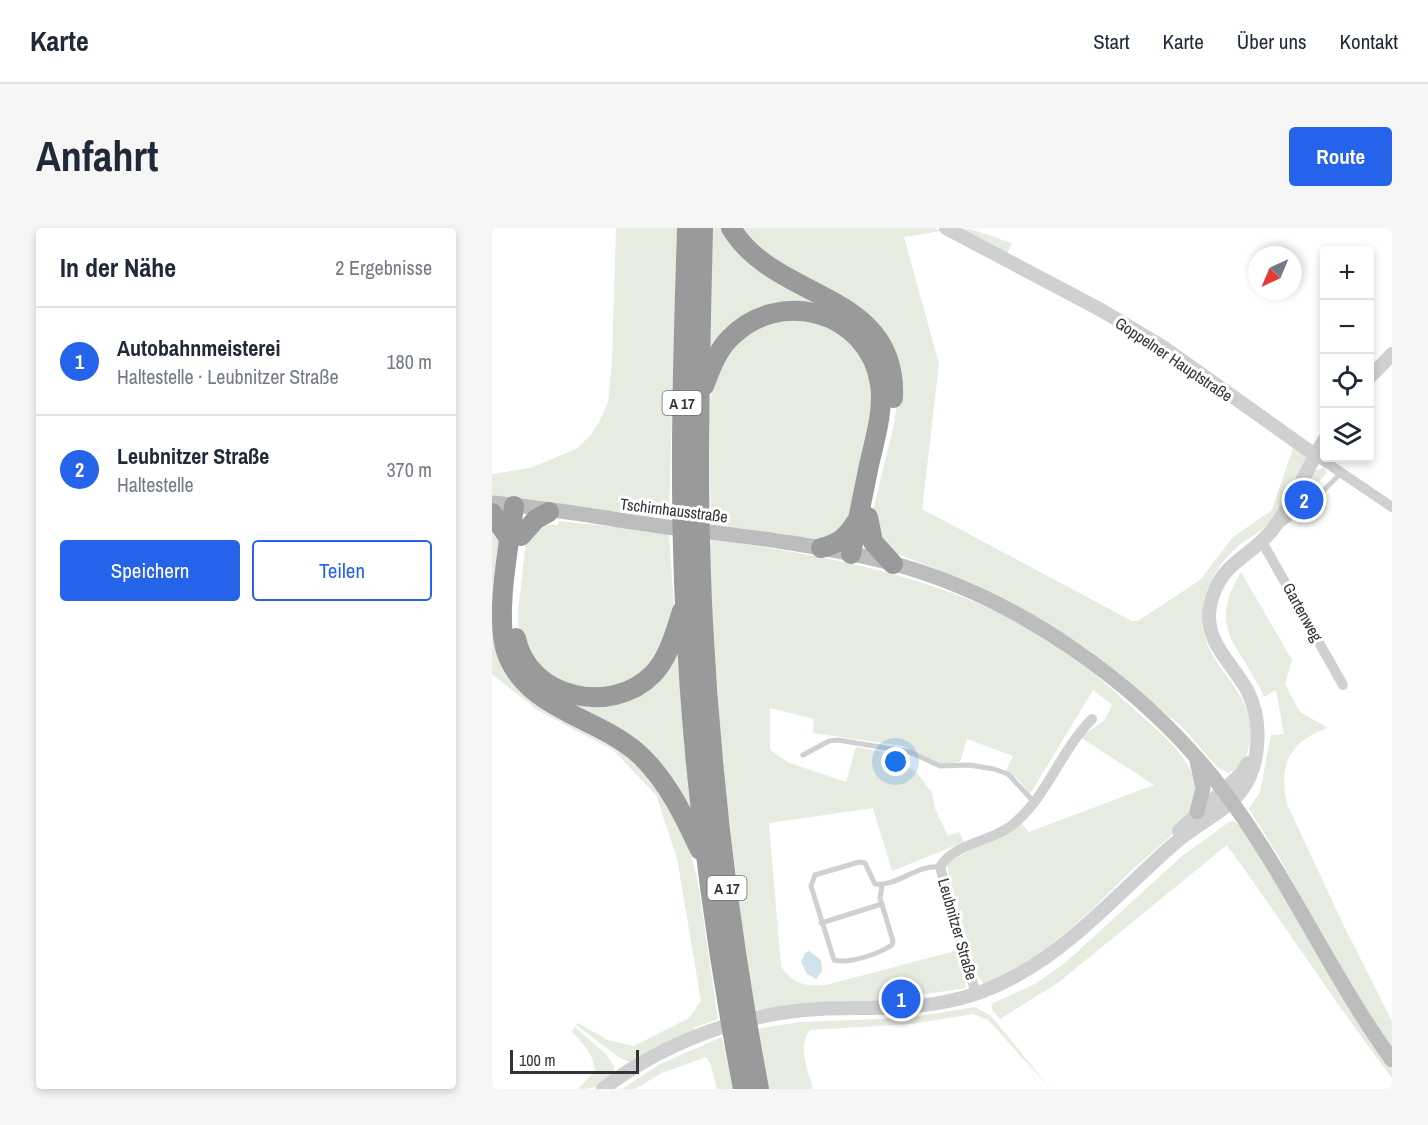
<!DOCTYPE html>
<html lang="de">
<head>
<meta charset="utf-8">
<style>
  body { margin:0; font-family:"Archivo Narrow",sans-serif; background:#f6f6f7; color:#1f2937 }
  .controls { position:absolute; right:18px; top:18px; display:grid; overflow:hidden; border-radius:6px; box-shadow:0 3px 9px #0003 }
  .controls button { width:54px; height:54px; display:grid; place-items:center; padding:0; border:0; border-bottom:2px solid #e0e1e3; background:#fff; color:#1f2937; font:30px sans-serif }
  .compass { position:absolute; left:756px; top:18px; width:54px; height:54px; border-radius:50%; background:#fff; box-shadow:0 3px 9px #0003; rotate:224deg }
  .scale { position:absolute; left:18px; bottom:15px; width:129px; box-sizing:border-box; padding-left:6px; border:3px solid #333; border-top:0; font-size:16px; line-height:21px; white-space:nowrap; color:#333; -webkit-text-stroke:4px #fff; paint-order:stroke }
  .you { position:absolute; left:404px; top:534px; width:21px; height:21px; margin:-15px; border:4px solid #fff; border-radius:50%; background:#1a73e8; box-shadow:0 0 0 9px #1a73e833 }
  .badge { display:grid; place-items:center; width:39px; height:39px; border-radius:50%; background:#2563eb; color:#fff; font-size:20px; font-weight:700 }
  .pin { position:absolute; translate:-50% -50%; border:3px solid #fff; box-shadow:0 2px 6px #0006 }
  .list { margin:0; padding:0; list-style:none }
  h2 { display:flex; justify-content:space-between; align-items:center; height:78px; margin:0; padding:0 24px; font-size:26px }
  h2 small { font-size:20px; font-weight:400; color:#747a83 }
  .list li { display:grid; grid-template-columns:39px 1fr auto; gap:18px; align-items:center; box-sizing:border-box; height:108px; padding:0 24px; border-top:2px solid #e0e1e3 }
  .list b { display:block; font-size:22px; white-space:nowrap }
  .list p { margin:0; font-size:20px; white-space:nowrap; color:#747a83 }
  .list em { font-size:20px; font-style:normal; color:#747a83 }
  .actions { display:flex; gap:12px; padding:18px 24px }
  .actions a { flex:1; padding:14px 0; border:2px solid #2563eb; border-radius:6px; text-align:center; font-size:21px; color:#2563eb }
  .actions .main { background:#2563eb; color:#fff }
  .icon { flex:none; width:33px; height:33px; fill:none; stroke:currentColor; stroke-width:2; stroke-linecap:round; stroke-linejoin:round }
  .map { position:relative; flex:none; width:900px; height:861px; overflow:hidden; border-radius:6px }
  header { display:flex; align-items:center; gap:36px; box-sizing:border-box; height:84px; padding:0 30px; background:#fff; border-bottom:2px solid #e0e1e3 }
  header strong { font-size:28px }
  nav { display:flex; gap:33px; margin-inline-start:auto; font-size:21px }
  .intro { display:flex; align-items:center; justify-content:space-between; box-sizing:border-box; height:144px; padding:0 36px }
  h1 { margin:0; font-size:42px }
  .button { padding:15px 27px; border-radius:6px; background:#2563eb; color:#fff; font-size:21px; font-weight:700 }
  main { display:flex; gap:36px; padding:0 36px }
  aside { flex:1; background:#fff; border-radius:6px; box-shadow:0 3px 9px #0003 }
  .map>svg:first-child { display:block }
</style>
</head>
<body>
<header>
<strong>Karte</strong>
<nav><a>Start</a><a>Karte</a><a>Über uns</a><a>Kontakt</a></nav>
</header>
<div class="intro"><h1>Anfahrt</h1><a class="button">Route</a></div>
<main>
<aside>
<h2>In der Nähe<small>2 Ergebnisse</small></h2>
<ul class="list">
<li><span class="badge">1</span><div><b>Autobahnmeisterei</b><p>Haltestelle · Leubnitzer Straße</p></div><em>180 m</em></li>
<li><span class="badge">2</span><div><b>Leubnitzer Straße</b><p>Haltestelle</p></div><em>370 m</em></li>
</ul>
<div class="actions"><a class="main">Speichern</a><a>Teilen</a></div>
</aside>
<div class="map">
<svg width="900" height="861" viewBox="0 0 900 861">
  <rect width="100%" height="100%" fill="#fff"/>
  <!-- green -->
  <g fill="#e6ecdf">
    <polygon points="124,0 185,0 177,290 0,269 0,246 39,240 84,221 98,208 107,194 116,175 120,134"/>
    <polygon points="220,0 234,0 327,70 387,131 313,77 217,122"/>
    <path d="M243,0H442L449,3L412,9L447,136L430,281L640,393H646L708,352L741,309L780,282L801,220L815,229C805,249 796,272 782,290C774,300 765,305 754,312C728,331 709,361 710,393C712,443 772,465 756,522C753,533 747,542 736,545L725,539L691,500L618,439L556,398L480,355L390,320L380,287L402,196L405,174L402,138Z"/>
    <path d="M463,0C484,0 500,9 520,15L515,26Z"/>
    <polygon points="314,87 365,116 385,161 358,297 329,313 219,296 217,178 222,154 234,124 267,95"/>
    <polygon points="832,240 835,245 808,273 805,272 821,243"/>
    <polygon points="0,292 8,301 11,424 139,525 193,601 206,655 226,791 202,800 203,803 138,834 128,830 84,797 86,795 116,812 142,818 197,790 209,773 185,630 164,567 121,522 45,482 0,446"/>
    <polygon points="67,293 177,305 182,379 160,441 105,466 60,454 27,410 26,384 33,322 35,310 42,296 66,297"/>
    <path d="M219,311C334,328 446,347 547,406C586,428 620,461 653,491C680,515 715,544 700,584C696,596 650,632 638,644C594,689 550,730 493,757L486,749L456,644V636C480,617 506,614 529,595L537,604L662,557L588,509L612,493L620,477L601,462L538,566L526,551L514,542L521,528L475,511L468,534L451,537L411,518L321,505L322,491L278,480V522L295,534L354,554L364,519L415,528L411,536L425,545L440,565L443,581L456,608L467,604L472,614L400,643L381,580L277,595L289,738C299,756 315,759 334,757L467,722L476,754L473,755L474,760L407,770L384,776L261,782L230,535L217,328Z"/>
    <path d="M20,329C23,334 20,347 20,355C17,384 15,413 33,438C58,478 117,485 154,457C169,446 178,430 184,413L200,592C184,564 167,536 141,517C99,484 32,474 17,416C10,388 17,357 20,329Z"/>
    <path d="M749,344L800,432L793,456L808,484L836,500C798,513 786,536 795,576L850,694L900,793V822L832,713L788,631L757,581L768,564L779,507L792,506L784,462L772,469C750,417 713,404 749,344Z"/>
    <path d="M742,593L749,599L900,842V850C842,774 791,694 735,617L567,754L508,791L501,783L499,776L543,756L573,735L690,628L737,594Z"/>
    <path d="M483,779L499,788L559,861L496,792L481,786L420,796L318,802C305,818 316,843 321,861H276L264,801L308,794L414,790Z"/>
    <path d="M83,799L114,826L122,838C123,857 101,861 86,861L103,843C102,826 90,815 80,803Z"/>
    <polygon points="230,809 241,861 225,861 218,835 214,829 170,845 143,861 130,861 168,836"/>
  </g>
  <!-- water -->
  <polygon fill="#cfe2ee" points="317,723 329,732 330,743 324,751 315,746 309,734 313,725"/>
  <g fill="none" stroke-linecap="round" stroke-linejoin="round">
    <!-- service -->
    <g stroke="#d0d0d0" stroke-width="5">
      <polyline points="791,296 817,277 849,245"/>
      <polyline points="311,527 337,513 346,512 418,524 448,538 477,537 502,541 516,546 542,574"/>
      <path d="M390,657L388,670L401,713L400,717C386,726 358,736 342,732L319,658L323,647L367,634L373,635L383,656C405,659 425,636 448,639"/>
      <polyline points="329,695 390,676"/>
    </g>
    <!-- minor -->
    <g stroke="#d0d0d0" stroke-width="10">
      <polyline points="823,227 900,279"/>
      <polyline points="769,312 851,457"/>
      <path d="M484,766L448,639C464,614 496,615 519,598C555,570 568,523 600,491"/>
    </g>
    <!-- tertiary -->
    <g stroke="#d0d0d0" stroke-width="14">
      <polyline points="454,0 609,82 671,119 823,227"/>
      <polyline points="878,149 900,126"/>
      <polyline points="687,603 749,546 756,535"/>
      <path d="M111,861C172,814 251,785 327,781C369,779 411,782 452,774C549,757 613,676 683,615C704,596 734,584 750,562C769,536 770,492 756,464C741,435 711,414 718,378C727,333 758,331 781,301C802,273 815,241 832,212"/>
    </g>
    <!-- secondary -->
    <g stroke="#bdbdbd" stroke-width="15">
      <path d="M0,275C58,280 117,291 175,299C250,308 326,316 399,335C524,368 649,456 728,558C794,644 837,745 900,832"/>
      <polyline points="705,533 711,560 705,584"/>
    </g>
    <!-- motorway -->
    <g stroke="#9a9a9a" stroke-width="20">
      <path d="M195,0C191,125 187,251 193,376C200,538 220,701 251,861"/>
      <path d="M211,0C208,131 204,263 211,394C219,551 238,707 267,861"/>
      <path d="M239,0C283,74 406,62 401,170"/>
      <path d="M212,158C219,140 225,123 238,110C287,59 377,83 388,156C392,182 383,211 377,237C371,266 365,296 359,326"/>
      <path d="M22,278C17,316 3,387 14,423C34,484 111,489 151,530C177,556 193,590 208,622"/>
      <polyline points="0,285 18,312"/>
      <polyline points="376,289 381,314 401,336"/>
      <polyline points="29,308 44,291 57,284"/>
      <path d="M329,320C346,316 355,309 364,294"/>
      <path d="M24,410C36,471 120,488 161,446C177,429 183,405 190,383"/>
    </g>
  </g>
  <g text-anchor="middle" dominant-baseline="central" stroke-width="6" stroke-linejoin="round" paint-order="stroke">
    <!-- shield labels -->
    <g fill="#fff" stroke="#707070" stroke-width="1.5">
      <rect x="170.5" y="163" width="39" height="24" rx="4.5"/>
      <rect x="215.5" y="648" width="39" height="24" rx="4.5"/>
    </g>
    <g font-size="15" font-weight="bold" fill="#333">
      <text x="190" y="175">A 17</text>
      <text x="235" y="660">A 17</text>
    </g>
    <!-- street labels -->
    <g font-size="16" fill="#333" stroke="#fff">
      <text transform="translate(682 131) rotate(34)">Goppelner Hauptstraße</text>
      <text transform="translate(182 282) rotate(7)">Tschirnhausstraße</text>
      <text transform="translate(811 384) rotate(61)">Gartenweg</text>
      <text transform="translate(466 701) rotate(74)">Leubnitzer Straße</text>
    </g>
  </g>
</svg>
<div class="controls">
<button>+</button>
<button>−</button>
<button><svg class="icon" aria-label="locate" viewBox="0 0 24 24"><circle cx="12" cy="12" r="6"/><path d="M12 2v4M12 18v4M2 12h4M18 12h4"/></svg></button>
<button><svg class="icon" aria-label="layers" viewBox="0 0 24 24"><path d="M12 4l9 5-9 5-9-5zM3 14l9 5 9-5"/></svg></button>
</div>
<svg class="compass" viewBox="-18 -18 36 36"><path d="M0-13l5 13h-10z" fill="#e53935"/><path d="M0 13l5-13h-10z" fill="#747a83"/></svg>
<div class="scale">100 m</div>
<div class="you"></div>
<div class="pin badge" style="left:409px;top:771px">1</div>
<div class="pin badge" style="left:812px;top:272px">2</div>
</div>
</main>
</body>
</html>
